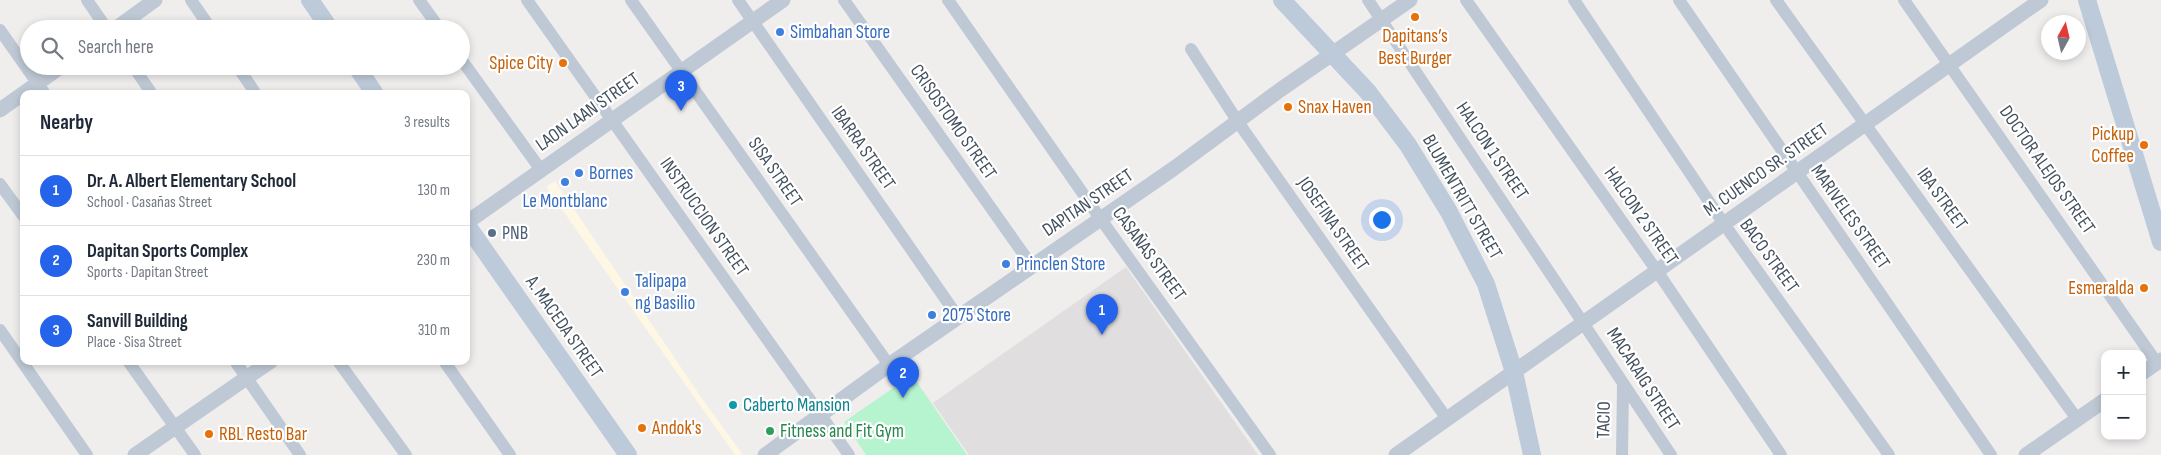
<!DOCTYPE html>
<html lang="en">
<head>
<meta charset="utf-8">
<style>
  body { margin:0; font-family:"Sofia Sans Condensed",sans-serif; background:#f2f2f3; color:#1f2937 }
  .controls { position:absolute; right:15px; bottom:15px; display:grid; overflow:hidden; border-radius:10px; box-shadow:0 2px 8px #0003 }
  .controls button { width:45px; height:45px; display:grid; place-items:center; padding:0; border:0; border-bottom:1px solid #e0e1e3; background:#fff; color:#1f2937; font:25px sans-serif }
  .compass { position:absolute; left:2041px; top:15px; width:45px; height:45px; border-radius:50%; background:#fff; box-shadow:0 2px 8px #0003; rotate:8deg }
  .you { position:absolute; left:1381px; top:219px; width:18px; height:18px; margin:-12px; border:4px solid #fff; border-radius:50%; background:#1a73e8; box-shadow:0 0 0 8px #1a73e833 }
  .badge { display:grid; place-items:center; width:32px; height:32px; border-radius:50%; background:#2563eb; color:#fff; font-size:16px; font-weight:700 }
  .pin { position:absolute; translate:-50% -41px; filter:drop-shadow(0 1px 2px #0008) }
  .pin::after { content:''; position:absolute; top:26px; width:18px; height:15px; background:inherit; clip-path:polygon(0 0,100% 0,50% 100%) }
  .list { margin:0; padding:0; list-style:none }
  h2 { display:flex; justify-content:space-between; align-items:center; height:65px; margin:0; padding:0 20px; font-size:21px }
  h2 small { font-size:16px; font-weight:400; color:#747a83 }
  .list li { display:grid; grid-template-columns:32px 1fr auto; gap:15px; align-items:center; box-sizing:border-box; height:70px; padding:0 20px; border-top:1px solid #e0e1e3 }
  .list b { display:block; font-size:19px; white-space:nowrap }
  .list p { margin:0; font-size:16px; white-space:nowrap; color:#747a83 }
  .list em { font-size:16px; font-style:normal; color:#747a83 }
  .icon { flex:none; width:28px; height:28px; fill:none; stroke:currentColor; stroke-width:2; stroke-linecap:round; stroke-linejoin:round }
  .map { position:relative; flex:none; width:2161px; height:455px; overflow:hidden }
  .search { position:absolute; background:#fff; box-shadow:0 2px 8px #0003; left:20px; top:20px; width:450px; height:55px; display:flex; align-items:center; gap:12px; box-sizing:border-box; padding:0 18px; border-radius:28px; color:#747a83; font-size:19px }
  .panel { position:absolute; background:#fff; box-shadow:0 2px 8px #0003; left:20px; top:90px; width:450px; height:275px; border-radius:10px }
  .map>svg:first-child { display:block }
</style>
</head>
<body>
<div class="map">
<svg width="2161" height="455" viewBox="0 0 2161 455">
  <rect width="100%" height="100%" fill="#f0eded"/>
  <!-- commercial -->
  <polygon fill="#fef7e3" points="555,181 701,397 743,455 735,455 546,187"/>
  <!-- education -->
  <polygon fill="#e1dedf" points="1126,267 1258,455 969,455 933,403"/>
  <!-- green -->
  <polygon fill="#b5f4cf" points="912,375 967,455 866,455 844,422"/>
  <g fill="none" stroke-linecap="round" stroke-linejoin="round">
    <!-- minor -->
    <g stroke="#bec9d5" stroke-width="12">
      <polyline points="87,0 107,29"/>
      <polyline points="191,0 211,29"/>
      <polyline points="419,0 440,29"/>
      <polyline points="527,0 849,455"/>
      <polyline points="631,0 889,365"/>
      <polyline points="738,0 958,317"/>
      <polyline points="844,0 1032,266"/>
      <polyline points="948,0 1100,218 1270,455"/>
      <polyline points="1368,0 1671,455"/>
      <polyline points="1466,0 1657,271 1781,455"/>
      <polyline points="1574,0 1724,224 1889,455"/>
      <polyline points="1679,0 1991,455"/>
      <polyline points="1776,0 2077,419"/>
      <polyline points="1904,0 2157,363"/>
      <polyline points="0,30 45,94"/>
      <polyline points="1191,49 1238,122 1447,419"/>
      <polyline points="461,59 541,170"/>
      <polyline points="133,66 152,94"/>
      <polyline points="237,66 256,94"/>
      <polyline points="0,184 24,217"/>
      <polyline points="0,330 87,455"/>
      <polyline points="128,361 195,455"/>
      <polyline points="235,361 300,455"/>
      <polyline points="338,361 406,455"/>
      <polyline points="444,361 510,455"/>
      <polyline points="1622,455 1623,385"/>
    </g>
    <!-- tertiary -->
    <g stroke="#bec9d5" stroke-width="15">
      <polyline points="115,29 155,0"/>
      <polyline points="0,110 62,66"/>
      <polyline points="466,223 783,0"/>
      <polyline points="2142,373 2161,360"/>
      <polyline points="135,455 271,361"/>
      <polyline points="765,455 889,365 1173,169 1280,90 1410,0"/>
      <polyline points="1396,455 2041,0"/>
      <polyline points="2026,455 2105,400"/>
    </g>
    <!-- secondary -->
    <g stroke="#bdcad9" stroke-width="18">
      <polyline points="310,0 330,29"/>
      <polyline points="1282,0 1368,92 1408,145 1449,212 1486,284 1514,372 1532,455"/>
      <polyline points="2087,0 2161,242"/>
      <polyline points="356,66 375,94"/>
      <polyline points="466,224 628,455"/>
    </g>
  </g>
  <!-- markers -->
  <g fill="#e8710a" stroke="#fff" stroke-width="2">
    <circle cx="1415" cy="17" r="5"/>
    <circle cx="563" cy="63" r="5"/>
    <circle cx="1288" cy="107" r="5"/>
    <circle cx="2144" cy="145" r="5"/>
    <circle cx="2144" cy="288" r="5"/>
    <circle cx="642" cy="428" r="5"/>
    <circle cx="209" cy="434" r="5"/>
  </g>
  <g fill="#3f7fe0" stroke="#fff" stroke-width="2">
    <circle cx="780" cy="32" r="5"/>
    <circle cx="579" cy="173" r="5"/>
    <circle cx="565" cy="182" r="5"/>
    <circle cx="1006" cy="264" r="5"/>
    <circle cx="625" cy="292" r="5"/>
    <circle cx="932" cy="315" r="5"/>
  </g>
  <circle fill="#5c6f8a" stroke="#fff" stroke-width="2" cx="492" cy="233" r="5"/>
  <circle fill="#0f9aa8" stroke="#fff" stroke-width="2" cx="733" cy="405" r="5"/>
  <circle fill="#2e9e5b" stroke="#fff" stroke-width="2" cx="770" cy="431" r="5"/>
  <g text-anchor="middle" dominant-baseline="central" stroke-width="4.5" stroke-linejoin="round" paint-order="stroke">
    <!-- shop labels -->
    <g font-size="19" fill="#366cbe" stroke="#fff" text-anchor="start">
      <text x="790" y="32">Simbahan Store</text>
      <text x="589" y="173">Bornes</text>
      <text x="565" y="201" text-anchor="middle">Le Montblanc</text>
      <text x="1016" y="264">Princlen Store</text>
      <text x="635" y="281">Talipapa<tspan x="635" dy="22">ng Basilio</tspan></text>
      <text x="942" y="315">2075 Store</text>
    </g>
    <!-- food labels -->
    <g font-size="19" fill="#c56008" stroke="#fff" text-anchor="end">
      <text x="1415" y="36" text-anchor="middle">Dapitans’s<tspan x="1415" dy="22">Best Burger</tspan></text>
      <text x="553" y="63">Spice City</text>
      <text x="1298" y="107" text-anchor="start">Snax Haven</text>
      <text x="2134" y="134">Pickup<tspan x="2134" dy="22">Coffee</tspan></text>
      <text x="2134" y="288">Esmeralda</text>
      <text x="652" y="428" text-anchor="start">Andok's</text>
      <text x="219" y="434" text-anchor="start">RBL Resto Bar</text>
    </g>
    <!-- street labels -->
    <g font-size="19" fill="#43505d" stroke="#fff">
      <text transform="translate(588 112) rotate(-35)">LAON LAAN STREET</text>
      <text transform="translate(953 122) rotate(55)">CRISOSTOMO STREET</text>
      <text transform="translate(863 148) rotate(55)">IBARRA STREET</text>
      <text transform="translate(1492 151) rotate(56)">HALCON 1 STREET</text>
      <text transform="translate(1766 170) rotate(-35)">M. CUENCO SR. STREET</text>
      <text transform="translate(2047 170) rotate(55)">DOCTOR ALEJOS STREET</text>
      <text transform="translate(775 172) rotate(55)">SISA STREET</text>
      <text transform="translate(1462 197) rotate(60)">BLUMENTRITT STREET</text>
      <text transform="translate(1942 199) rotate(54)">IBA STREET</text>
      <text transform="translate(1088 203) rotate(-34)">DAPITAN STREET</text>
      <text transform="translate(1641 216) rotate(55)">HALCON 2 STREET</text>
      <text transform="translate(704 217) rotate(55)">INSTRUCCION STREET</text>
      <text transform="translate(1850 217) rotate(55)">MARIVELES STREET</text>
      <text transform="translate(1333 224) rotate(55)">JOSEFINA STREET</text>
      <text transform="translate(1149 254) rotate(54)">CASAÑAS STREET</text>
      <text transform="translate(1769 256) rotate(54)">BACO STREET</text>
      <text transform="translate(564 327) rotate(55)">A. MACEDA STREET</text>
      <text transform="translate(1643 379) rotate(57)">MACARAIG STREET</text>
      <text transform="translate(1604 420) rotate(-89)">TACIO</text>
    </g>
    <!-- service labels -->
    <g font-size="19" fill="#4e5e75" stroke="#fff" text-anchor="start">
      <text x="502" y="233">PNB</text>
    </g>
    <!-- culture labels -->
    <g font-size="19" fill="#0d838f" stroke="#fff" text-anchor="start">
      <text x="743" y="405">Caberto Mansion</text>
    </g>
    <!-- leisure labels -->
    <g font-size="19" fill="#27864d" stroke="#fff" text-anchor="start">
      <text x="780" y="431">Fitness and Fit Gym</text>
    </g>
  </g>
</svg>
<div class="controls">
<button>+</button>
<button>−</button>
</div>
<svg class="compass" viewBox="-18 -18 36 36"><path d="M0-13l5 13h-10z" fill="#e53935"/><path d="M0 13l5-13h-10z" fill="#747a83"/></svg>
<div class="you"></div>
<div class="pin badge" style="left:1102px;top:335px">1</div>
<div class="pin badge" style="left:903px;top:398px">2</div>
<div class="pin badge" style="left:681px;top:111px">3</div>
<div class="search"><svg class="icon" aria-label="search" viewBox="0 0 24 24"><circle cx="10" cy="10" r="6"/><path d="M15 15l6 6"/></svg>Search here</div>
<section class="panel">
<h2>Nearby<small>3 results</small></h2>
<ul class="list">
<li><span class="badge">1</span><div><b>Dr. A. Albert Elementary School</b><p>School · Casañas Street</p></div><em>130 m</em></li>
<li><span class="badge">2</span><div><b>Dapitan Sports Complex</b><p>Sports · Dapitan Street</p></div><em>230 m</em></li>
<li><span class="badge">3</span><div><b>Sanvill Building</b><p>Place · Sisa Street</p></div><em>310 m</em></li>
</ul>
</section>
</div>
</body>
</html>
